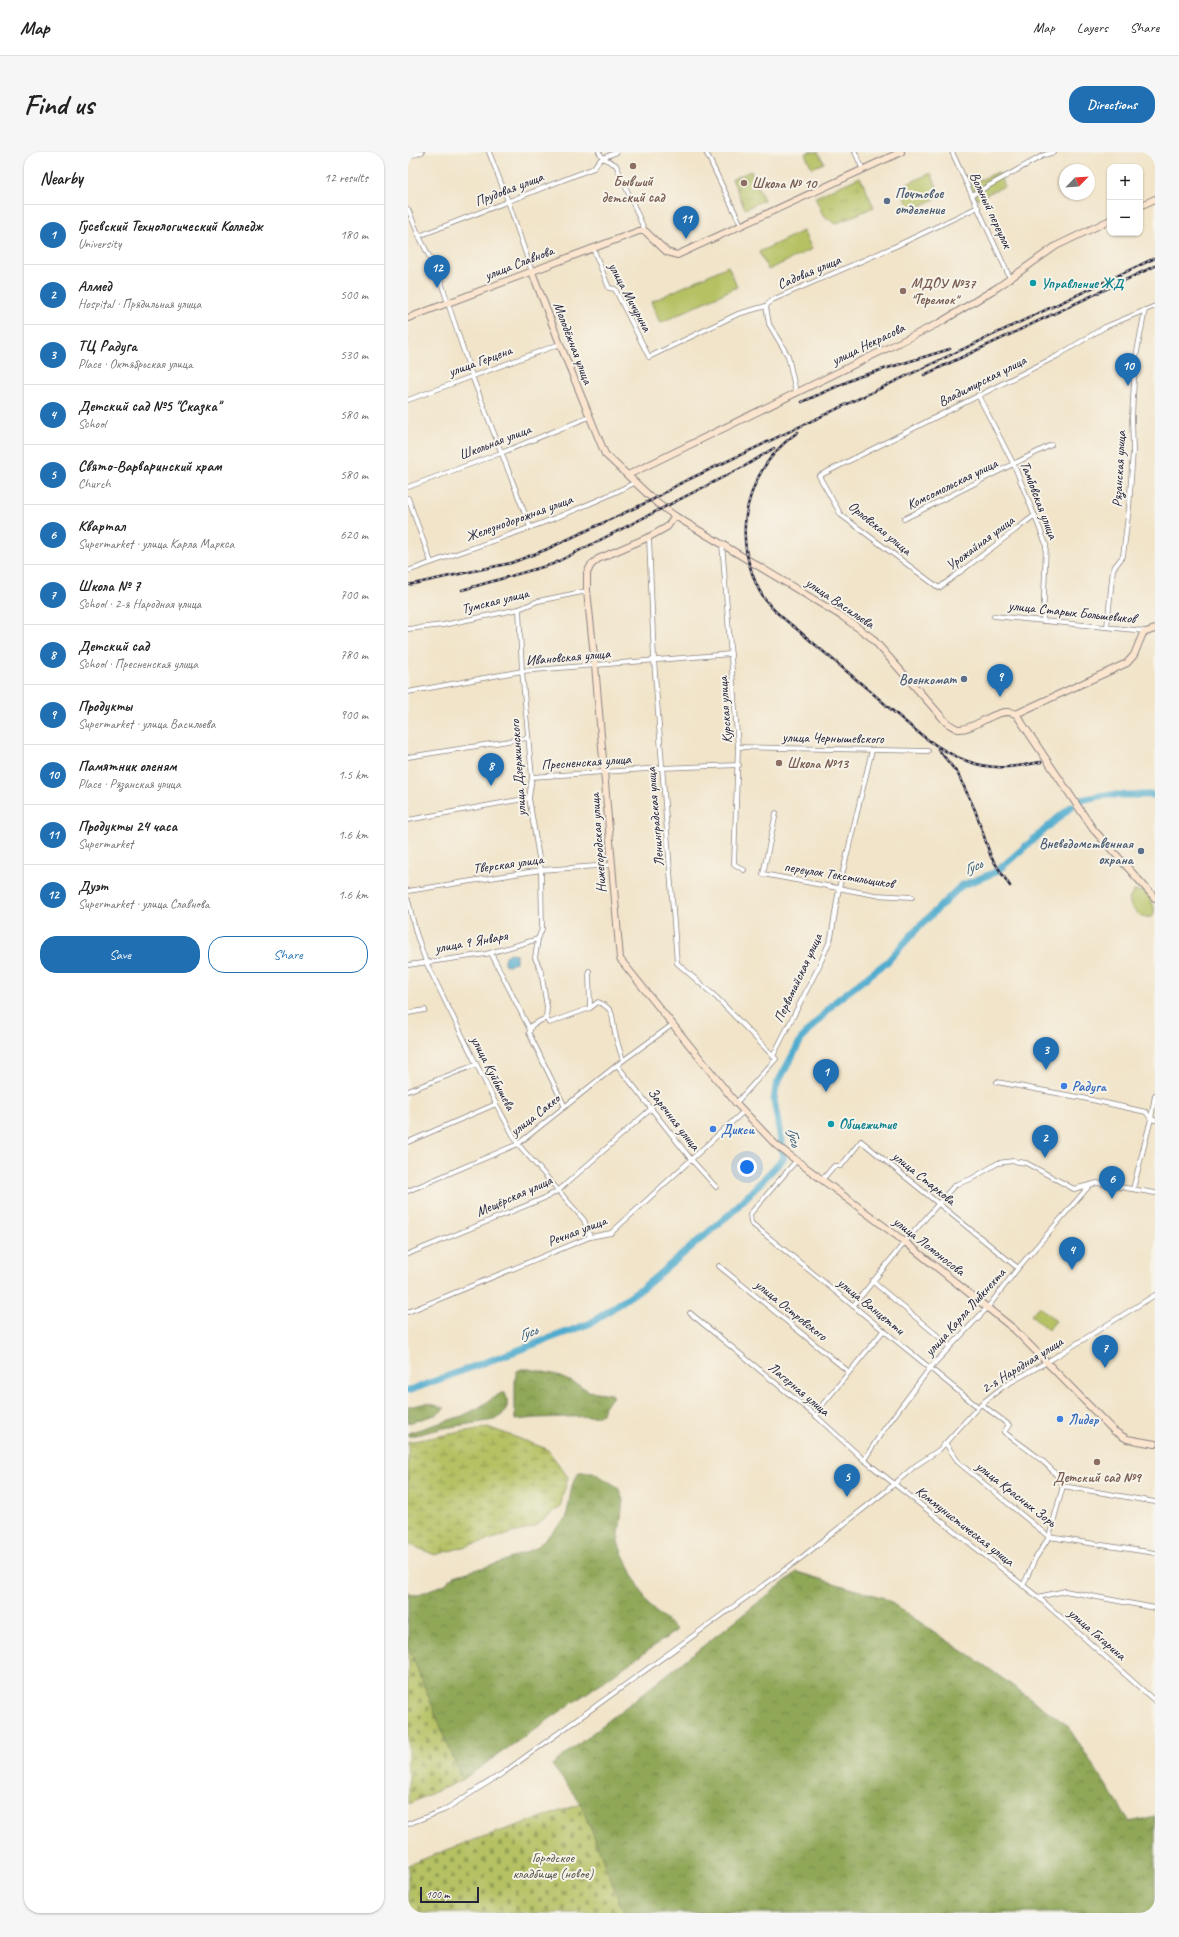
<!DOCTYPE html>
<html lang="en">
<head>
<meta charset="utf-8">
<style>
  body { margin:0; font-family:Caveat,sans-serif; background:#f6f6f6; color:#222 }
  .controls { position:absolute; right:12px; top:12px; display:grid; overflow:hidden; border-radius:8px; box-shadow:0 1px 3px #0004 }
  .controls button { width:36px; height:36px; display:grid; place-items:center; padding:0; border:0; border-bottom:1px solid #e0e0e0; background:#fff; color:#222; font:20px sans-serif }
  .compass { position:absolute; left:651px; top:12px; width:36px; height:36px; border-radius:50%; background:#fff; box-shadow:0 1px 3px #0004; rotate:65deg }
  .scale { position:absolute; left:12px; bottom:10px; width:59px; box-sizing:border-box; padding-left:4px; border:2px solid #22223b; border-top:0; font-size:11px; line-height:14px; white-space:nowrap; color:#22223b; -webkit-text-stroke:3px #f7f3e8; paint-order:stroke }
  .you { position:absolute; left:339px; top:1015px; width:14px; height:14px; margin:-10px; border:3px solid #fff; border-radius:50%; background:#1a73e8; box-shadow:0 0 0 6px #1a73e833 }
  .badge { display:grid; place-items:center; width:26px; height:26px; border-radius:50%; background:#1f6fb2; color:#fff; font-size:13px; font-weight:700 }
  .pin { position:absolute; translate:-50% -33px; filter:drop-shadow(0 1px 2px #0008) }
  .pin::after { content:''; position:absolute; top:21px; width:14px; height:12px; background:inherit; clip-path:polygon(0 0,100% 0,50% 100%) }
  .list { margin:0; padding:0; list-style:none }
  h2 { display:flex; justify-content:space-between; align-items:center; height:52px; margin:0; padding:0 16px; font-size:17px }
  h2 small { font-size:13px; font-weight:400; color:#767676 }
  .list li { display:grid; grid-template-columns:26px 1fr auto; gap:12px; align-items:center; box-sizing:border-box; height:60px; padding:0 16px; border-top:1px solid #e0e0e0 }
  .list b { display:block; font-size:15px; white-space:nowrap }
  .list p { margin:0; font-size:13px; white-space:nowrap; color:#767676 }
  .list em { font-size:13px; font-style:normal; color:#767676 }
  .actions { display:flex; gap:8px; padding:12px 16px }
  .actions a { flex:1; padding:9px 0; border:1px solid #1f6fb2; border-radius:16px; text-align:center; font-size:14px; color:#1f6fb2 }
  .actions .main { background:#1f6fb2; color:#fff }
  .map { position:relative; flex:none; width:747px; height:1761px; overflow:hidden; border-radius:16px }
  header { display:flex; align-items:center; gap:24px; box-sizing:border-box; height:56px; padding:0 20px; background:#fff; border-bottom:1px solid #e0e0e0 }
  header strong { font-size:19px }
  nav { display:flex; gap:22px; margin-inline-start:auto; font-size:14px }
  .intro { display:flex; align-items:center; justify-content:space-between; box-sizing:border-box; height:96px; padding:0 24px }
  h1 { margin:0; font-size:28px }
  .button { padding:10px 18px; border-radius:16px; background:#1f6fb2; color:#fff; font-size:14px; font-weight:700 }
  main { display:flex; gap:24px; padding:0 24px }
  aside { flex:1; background:#fff; border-radius:16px; box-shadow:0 1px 3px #0004 }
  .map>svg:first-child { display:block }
</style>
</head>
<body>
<header>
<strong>Map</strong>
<nav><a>Map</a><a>Layers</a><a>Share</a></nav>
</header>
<div class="intro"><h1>Find us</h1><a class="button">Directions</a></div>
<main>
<aside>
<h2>Nearby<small>12 results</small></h2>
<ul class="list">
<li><span class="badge">1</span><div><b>Гусевский Технологический Колледж</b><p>University</p></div><em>180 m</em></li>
<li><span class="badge">2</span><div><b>Алмед</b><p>Hospital · Прядильная улица</p></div><em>500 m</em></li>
<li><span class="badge">3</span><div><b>ТЦ Радуга</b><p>Place · Октябрьская улица</p></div><em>530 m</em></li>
<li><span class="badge">4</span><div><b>Детский сад №5 &quot;Сказка&quot;</b><p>School</p></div><em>580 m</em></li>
<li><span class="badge">5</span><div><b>Свято-Варваринский храм</b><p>Church</p></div><em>580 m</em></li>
<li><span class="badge">6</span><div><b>Квартал</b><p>Supermarket · улица Карла Маркса</p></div><em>620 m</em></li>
<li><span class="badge">7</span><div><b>Школа № 7</b><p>School · 2-я Народная улица</p></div><em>700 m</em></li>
<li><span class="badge">8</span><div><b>Детский сад</b><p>School · Пресненская улица</p></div><em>780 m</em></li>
<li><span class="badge">9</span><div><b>Продукты</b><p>Supermarket · улица Васильева</p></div><em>900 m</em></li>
<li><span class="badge">10</span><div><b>Памятник оленям</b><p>Place · Рязанская улица</p></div><em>1.5 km</em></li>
<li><span class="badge">11</span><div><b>Продукты 24 часа</b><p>Supermarket</p></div><em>1.6 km</em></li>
<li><span class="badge">12</span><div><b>Дуэт</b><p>Supermarket · улица Славнова</p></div><em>1.6 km</em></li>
</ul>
<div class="actions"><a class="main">Save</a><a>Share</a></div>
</aside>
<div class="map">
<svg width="747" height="1761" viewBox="0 0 747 1761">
  <defs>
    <pattern id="grass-tufts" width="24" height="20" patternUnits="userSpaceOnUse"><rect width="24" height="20" fill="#b5c163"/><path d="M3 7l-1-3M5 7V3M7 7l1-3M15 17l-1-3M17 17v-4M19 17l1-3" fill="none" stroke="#939c53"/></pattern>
    <pattern id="forest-crowns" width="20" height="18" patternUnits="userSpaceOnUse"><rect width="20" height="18" fill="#90a759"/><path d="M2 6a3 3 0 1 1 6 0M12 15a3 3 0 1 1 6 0" fill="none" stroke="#75884b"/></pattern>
    <pattern id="wetland-marsh" width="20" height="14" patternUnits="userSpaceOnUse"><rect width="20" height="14" fill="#b5c163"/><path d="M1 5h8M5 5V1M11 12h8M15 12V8" fill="none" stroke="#939c53"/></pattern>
    <pattern id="cemetery-stones" width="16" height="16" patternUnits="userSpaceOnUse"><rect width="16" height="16" fill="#b5c163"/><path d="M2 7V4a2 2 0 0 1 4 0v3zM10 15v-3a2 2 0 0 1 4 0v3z" fill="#939c53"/></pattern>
  </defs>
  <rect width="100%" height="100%" fill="#f7f3e8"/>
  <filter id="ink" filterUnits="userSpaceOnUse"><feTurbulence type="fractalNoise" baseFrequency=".025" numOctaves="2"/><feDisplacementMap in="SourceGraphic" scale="8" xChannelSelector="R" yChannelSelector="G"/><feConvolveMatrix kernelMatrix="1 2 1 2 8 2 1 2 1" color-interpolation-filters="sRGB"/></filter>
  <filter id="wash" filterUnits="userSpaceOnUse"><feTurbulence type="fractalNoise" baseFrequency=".012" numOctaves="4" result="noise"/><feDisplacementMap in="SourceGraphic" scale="16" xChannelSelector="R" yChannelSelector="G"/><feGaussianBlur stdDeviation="0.9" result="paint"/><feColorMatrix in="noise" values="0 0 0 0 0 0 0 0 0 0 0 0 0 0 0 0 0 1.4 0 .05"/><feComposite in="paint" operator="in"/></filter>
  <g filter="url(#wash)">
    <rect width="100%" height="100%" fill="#f1e4c9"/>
    <!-- grass -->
    <g fill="url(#grass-tufts)" stroke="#6c724f">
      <polygon points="343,19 356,48 337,57 324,27"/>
      <polygon points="452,25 466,55 427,72 415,63 407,45"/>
    </g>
    <!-- forest -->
    <g fill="url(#forest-crowns)" stroke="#59644a">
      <polygon points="113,1217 122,1217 145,1222 171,1233 181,1239 203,1242 205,1245 196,1254 194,1262 191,1264 129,1266 107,1268 107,1227 109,1219"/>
      <path d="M93,1241H97C102,1253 99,1262 86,1268L36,1276L0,1285V1281L54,1264L70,1256Z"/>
      <polygon points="19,1251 37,1256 30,1262 0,1271 0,1255"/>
      <polygon points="171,1320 185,1320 210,1335 215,1348 210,1390 215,1403 241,1454 269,1478 54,1628 0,1494 0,1440 8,1443 37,1432 46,1424 91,1411 128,1396 158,1367 164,1333"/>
      <polygon points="389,1420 476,1446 580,1516 659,1573 722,1670 747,1664 747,1761 216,1761 173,1652 144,1613"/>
    </g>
    <!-- wetland -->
    <polygon fill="url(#wetland-marsh)" stroke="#6c724f" points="80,1275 139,1297 160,1325 152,1355 127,1375 27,1403 0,1392 0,1290"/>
    <!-- cemetery -->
    <g fill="url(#cemetery-stones)" stroke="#6c724f">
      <polygon points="0,1494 54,1628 0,1652"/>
      <polygon points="173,1652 216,1761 0,1761 0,1713 57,1691"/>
    </g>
    <!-- park -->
    <g fill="#b5c163" stroke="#6c724f">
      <polygon points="401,0 410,0 416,11 404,16 397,2"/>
      <polygon points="590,20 597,34 568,47 561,33"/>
      <polygon points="523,21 533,44 503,59 492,35"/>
      <polygon points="395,79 404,97 360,118 351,100"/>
      <polygon points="320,114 329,135 252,171 243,150"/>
      <polygon points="726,739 738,740 746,754 746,761 744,765 733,765 723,755 721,747"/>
      <polygon points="631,1154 648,1169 640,1178 623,1163"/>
    </g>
    <!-- water -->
    <polygon fill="#50acce" stroke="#396784" points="102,801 108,802 108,810 101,814 97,813 96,810 97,804"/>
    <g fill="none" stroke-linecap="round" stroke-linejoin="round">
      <!-- river -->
      <g stroke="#50acce" stroke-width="7">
        <polyline points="673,648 696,643 747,643"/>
        <polyline points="0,1239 183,1171 241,1131 323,1061 376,1006 366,948 368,934 394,886 428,849 479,810 508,778 553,734 588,720 664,654"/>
      </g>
    </g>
  </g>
  <g filter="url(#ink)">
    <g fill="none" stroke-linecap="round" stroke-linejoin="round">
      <defs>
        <g id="street">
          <polyline points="81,0 100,49 124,120"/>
          <polyline points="191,0 195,6 208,13 237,79"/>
          <polyline points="298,0 333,73"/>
          <polyline points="447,0 455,18"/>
          <polyline points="544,0 602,126"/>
          <polyline points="0,5 14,0"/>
          <polyline points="564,43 636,3 646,0"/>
          <polyline points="0,57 11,84 31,124 64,224 122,375"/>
          <path d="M11,84L186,16C190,6 200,4 209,0"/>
          <polyline points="185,96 201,136 207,137 241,205 330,162 358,154 364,148 488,94 570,55"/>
          <polyline points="358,154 361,172 380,204 388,240"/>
          <polyline points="570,243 606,313 638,392 635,469"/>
          <polyline points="0,248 152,192"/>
          <polyline points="0,335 93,301 181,265"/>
          <polyline points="0,346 23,410"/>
          <polyline points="627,363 531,436 433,363 411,324 649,204 697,175 747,154"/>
          <polyline points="496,367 643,293"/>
          <polyline points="241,385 246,508 269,811 309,846 365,904"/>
          <polyline points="314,391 330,595 326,712 336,718"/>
          <path d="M0,419C76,391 156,367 228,330"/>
          <polyline points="111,457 114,519 124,625 121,646 133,718 134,777 130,787 127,806 133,819 139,855 138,866 124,873 121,881 157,955"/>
          <polyline points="586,464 737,479"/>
          <polyline points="699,475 705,417 715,404 721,356 725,299 724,265 727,210 737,158"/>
          <polyline points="0,477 35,473 111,457 130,449 179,439"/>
          <polyline points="0,540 114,519 323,502"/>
          <polyline points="330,595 520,599"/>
          <polyline points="0,605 119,586"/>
          <polyline points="124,625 253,616 331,613"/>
          <polyline points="368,661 355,722 467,743 504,745"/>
          <polyline points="0,668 121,646"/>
          <polyline points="0,739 133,718 203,713"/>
          <polyline points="0,748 8,781 18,810 88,952 110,992 176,1068 182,1085"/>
          <polyline points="83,801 122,878"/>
          <polyline points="0,813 78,802 130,787"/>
          <polyline points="181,819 182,856"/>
          <polyline points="0,861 17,858"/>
          <path d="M138,866L141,871L182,856L190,850C208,858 203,864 207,881C209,890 212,899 215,908"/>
          <polyline points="209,913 282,1006 308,1035"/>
          <polyline points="589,930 675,946 738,960 743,967 747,968"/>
          <polyline points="0,939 67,913"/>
          <polyline points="328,951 368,907 365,904 411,814 423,786 431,736 464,598"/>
          <polyline points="0,990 88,952"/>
          <polyline points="388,1009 342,1062 343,1071 570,1255"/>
          <polyline points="414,1028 426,1014 433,1014 453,989 610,1116"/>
          <polyline points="725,1037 743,967 747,943"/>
          <polyline points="0,1039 110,992 209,913 264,873"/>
          <polyline points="0,1102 139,1045 151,1038 244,956"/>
          <polyline points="311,1114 441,1220"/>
          <polyline points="464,1129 542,1194"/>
          <polyline points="445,1154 497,1090 544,1036 549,1032 563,1027 590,1011 605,1009 618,1011 666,1037 689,1031 747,1041"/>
          <polyline points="0,1160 182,1085 203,1081 335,960"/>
          <polyline points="282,1161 408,1264 456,1308 630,1445 747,1549"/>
          <path d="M573,1252L601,1273L596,1280C615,1295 646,1313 655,1334L747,1350"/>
          <polyline points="408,1264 415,1252 476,1178"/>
          <polyline points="538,1292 551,1311 641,1385 747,1401"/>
          <polyline points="456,1308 474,1280 522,1216 580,1155 610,1116 682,1033"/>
          <polyline points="615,1434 627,1407 641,1385 655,1334"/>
          <polyline points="630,1445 657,1439 747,1456"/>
          <polyline points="0,1672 36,1658 95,1621 393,1406 478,1339 507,1314 531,1298 573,1252 596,1234 639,1210 747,1143"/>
        </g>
        <g id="secondary">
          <polyline points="732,54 747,47"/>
          <path d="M124,120L152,192L197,302L249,351L267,364L435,465L464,486L539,571C543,573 546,576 550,577C567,579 589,553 608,562"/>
          <polyline points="0,166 231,79 237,79 259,100 269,103 493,0"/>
          <polyline points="220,323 533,170 590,135 648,94 702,68"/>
          <polyline points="267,364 259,375 241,385 190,407 183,413 179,421 179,439 187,513 212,807 328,951 368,993 497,1090 606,1177 706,1279 719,1287 747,1292"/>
          <polyline points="608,562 685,677 747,746"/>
          <polyline points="608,562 719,511 726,503 735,481 747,477"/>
        </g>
      </defs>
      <!-- street casing -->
      <use href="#street" stroke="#8a8382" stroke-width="5.5"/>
      <!-- secondary casing -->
      <use href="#secondary" stroke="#8a8382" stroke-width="8"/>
      <!-- street -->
      <use href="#street" stroke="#fff" stroke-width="4"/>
      <!-- secondary -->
      <use href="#secondary" stroke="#fbe5cf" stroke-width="6"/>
      <defs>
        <g id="rail">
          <polyline points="516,223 747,114"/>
          <polyline points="394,250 450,225 542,197"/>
          <path d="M390,280C345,312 325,368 344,421C347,430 352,442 359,450C367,461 380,470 390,478C412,497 435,516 457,535C488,560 521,596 559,609C585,619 607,615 633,610"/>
          <polyline points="0,433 103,411 137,398 246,347 271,332 747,106"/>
          <polyline points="54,438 145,412 337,314 366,296"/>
          <polyline points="530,597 550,622 567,658 583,705 602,734"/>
        </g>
      </defs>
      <!-- rail casing -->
      <use href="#rail" stroke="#22223b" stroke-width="2.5"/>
      <!-- rail -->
      <use href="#rail" stroke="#f7f3e8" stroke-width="1" stroke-dasharray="3" stroke-linecap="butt"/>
    </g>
  </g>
  <!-- markers -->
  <g fill="#8d6e63" stroke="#f7f3e8" stroke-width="1.5">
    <circle cx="225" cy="14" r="4"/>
    <circle cx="336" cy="31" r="4"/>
    <circle cx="495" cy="139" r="4"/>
    <circle cx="371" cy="611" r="4"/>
    <circle cx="689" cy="1310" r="4"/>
  </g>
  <g fill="#5c6f8a" stroke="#f7f3e8" stroke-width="1.5">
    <circle cx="479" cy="49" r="4"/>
    <circle cx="556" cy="527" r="4"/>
    <circle cx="733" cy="699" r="4"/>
  </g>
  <g fill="#0f9aa8" stroke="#f7f3e8" stroke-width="1.5">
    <circle cx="625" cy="131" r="4"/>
    <circle cx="423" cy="972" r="4"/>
  </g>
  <g fill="#3f7fe0" stroke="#f7f3e8" stroke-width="1.5">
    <circle cx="656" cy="934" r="4"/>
    <circle cx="305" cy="977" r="4"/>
    <circle cx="652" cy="1267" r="4"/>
  </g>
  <g text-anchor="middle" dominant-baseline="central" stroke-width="4" stroke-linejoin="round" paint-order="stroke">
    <!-- education labels -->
    <g font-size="14" font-weight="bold" fill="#785e54" stroke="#f7f3e8" text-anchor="start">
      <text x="225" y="29" text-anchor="middle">Бывший<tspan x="225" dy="16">детский сад</tspan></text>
      <text x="344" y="31">Школа № 10</text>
      <text x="503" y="131">МДОУ №37<tspan x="503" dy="16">"Теремок"</tspan></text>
      <text x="379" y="611">Школа №13</text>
      <text x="689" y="1325" text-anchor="middle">Детский сад №9</text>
    </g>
    <!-- street labels -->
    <g font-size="14" fill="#22223b" stroke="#f7f3e8">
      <text transform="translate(101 37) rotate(-21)">Прудовая улица</text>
      <text transform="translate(583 58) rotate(65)">Вольный переулок</text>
      <text transform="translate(111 111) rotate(-21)">улица Славнова</text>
      <text transform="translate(401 120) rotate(-23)">Садовая улица</text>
      <text transform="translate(222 145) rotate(62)">улица Мичурина</text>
      <text transform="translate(165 191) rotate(69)">Молодёжная улица</text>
      <text transform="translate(460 192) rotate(-26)">улица Некрасова</text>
      <text transform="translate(72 209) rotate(-20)">улица Герцена</text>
      <text transform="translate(574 229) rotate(-27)">Владимирская улица</text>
      <text transform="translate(87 290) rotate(-21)">Школьная улица</text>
      <text transform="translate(711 317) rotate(-87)">Рязанская улица</text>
      <text transform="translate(544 332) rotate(-26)">Комсомольская улица</text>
      <text transform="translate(631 348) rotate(69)">Тамбовская улица</text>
      <text transform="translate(111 366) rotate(-20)">Железнодорожная улица</text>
      <text transform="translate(472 376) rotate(39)">Орловская улица</text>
      <text transform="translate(572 391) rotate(-37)">Урожайная улица</text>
      <text transform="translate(87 449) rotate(-14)">Тумская улица</text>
      <text transform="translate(432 451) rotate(34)">улица Васильева</text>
      <text transform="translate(664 460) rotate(6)">улица Старых Большевиков</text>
      <text transform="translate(160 505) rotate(-5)">Ивановская улица</text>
      <text transform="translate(317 558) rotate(-94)">Курская улица</text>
      <text transform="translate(425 586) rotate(1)">улица Чернышевского</text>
      <text transform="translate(178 610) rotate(-4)">Пресненская улица</text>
      <text transform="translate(110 616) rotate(-94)">улица Дзержинского</text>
      <text transform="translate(247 665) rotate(-95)">Ленинградская улица</text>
      <text transform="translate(190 691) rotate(-94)">Нижегородская улица</text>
      <text transform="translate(100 712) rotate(-8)">Тверская улица</text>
      <text transform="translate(431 723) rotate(9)">переулок Текстильщиков</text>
      <text transform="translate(63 790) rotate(-10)">улица 9 Января</text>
      <text transform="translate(390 826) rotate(-65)">Первомайская улица</text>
      <text transform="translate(85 921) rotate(63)">улица Куйбышева</text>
      <text transform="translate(127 963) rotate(-38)">улица Сакко</text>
      <text transform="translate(266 967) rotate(52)">Заречная улица</text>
      <text transform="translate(516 1026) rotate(39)">улица Старкова</text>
      <text transform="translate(106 1044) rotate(-24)">Мещёрская улица</text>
      <text transform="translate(169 1079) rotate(-21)">Речная улица</text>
      <text transform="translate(521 1094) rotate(38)">улица Ломоносова</text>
      <text transform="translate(463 1154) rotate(39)">улица Ванцетти</text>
      <text transform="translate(383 1158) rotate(39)">улица Островского</text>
      <text transform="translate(557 1160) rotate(-48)">улица Карла Либкнехта</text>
      <text transform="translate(614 1213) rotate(-32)">2-я Народная улица</text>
      <text transform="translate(391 1237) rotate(40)">Лагерная улица</text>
      <text transform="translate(608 1342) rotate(38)">улица Красных Зорь</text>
      <text transform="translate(557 1374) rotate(38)">Коммунистическая улица</text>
      <text transform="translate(689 1482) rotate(41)">улица Гагарина</text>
    </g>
    <!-- service labels -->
    <g font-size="14" font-weight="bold" fill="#4e5e75" stroke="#f7f3e8" text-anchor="end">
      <text x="487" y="41" text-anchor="start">Почтовое<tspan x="487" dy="16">отделение</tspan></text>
      <text x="548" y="527">Военкомат</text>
      <text x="725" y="691">Вневедомственная<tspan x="725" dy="16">охрана</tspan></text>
    </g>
    <!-- culture labels -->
    <g font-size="14" font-weight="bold" fill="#0d838f" stroke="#f7f3e8" text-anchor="start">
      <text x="633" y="131">Управление ЖД</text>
      <text x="431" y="972">Общежитие</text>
    </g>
    <!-- shop labels -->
    <g font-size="14" font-weight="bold" fill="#366cbe" stroke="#f7f3e8" text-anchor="start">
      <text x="664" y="934">Радуга</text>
      <text x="313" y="977">Дикси</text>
      <text x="660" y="1267">Лидер</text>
    </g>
    <!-- park labels -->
    <g font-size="14" fill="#4e5247" stroke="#f7f3e8">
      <text x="145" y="1705">Городское<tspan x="145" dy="16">кладбище (новое)</tspan></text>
    </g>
    <!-- water labels -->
    <g font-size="15" font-style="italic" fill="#345976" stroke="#f7f3e8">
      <text transform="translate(565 715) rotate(-23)">Гусь</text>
      <text transform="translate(386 985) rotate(80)">Гусь</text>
      <text transform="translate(120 1181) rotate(-20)">Гусь</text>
    </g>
  </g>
</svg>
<div class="controls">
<button>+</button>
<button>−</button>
</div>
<svg class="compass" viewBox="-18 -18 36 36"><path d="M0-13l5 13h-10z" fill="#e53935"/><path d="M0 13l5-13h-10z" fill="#767676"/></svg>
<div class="scale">100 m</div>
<div class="you"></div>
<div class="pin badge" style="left:418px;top:940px">1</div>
<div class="pin badge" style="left:637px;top:1006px">2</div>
<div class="pin badge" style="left:638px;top:918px">3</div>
<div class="pin badge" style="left:664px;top:1118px">4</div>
<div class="pin badge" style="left:439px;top:1345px">5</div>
<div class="pin badge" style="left:704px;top:1047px">6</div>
<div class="pin badge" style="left:697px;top:1216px">7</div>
<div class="pin badge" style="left:83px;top:634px">8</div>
<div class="pin badge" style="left:592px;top:545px">9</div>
<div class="pin badge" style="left:720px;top:234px">10</div>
<div class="pin badge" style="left:278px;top:87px">11</div>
<div class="pin badge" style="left:29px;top:136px">12</div>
</div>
</main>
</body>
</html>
